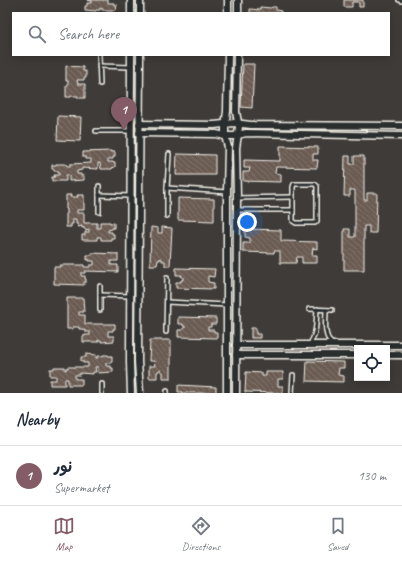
<!DOCTYPE html>
<html lang="en">
<head>
<meta charset="utf-8">
<style>
  body { margin:0; font-family:Caveat,"Playpen Sans Arabic",sans-serif; background:#f6f6f7; color:#1f2937 }
  .controls { position:absolute; right:12px; bottom:12px; display:grid; overflow:hidden; border-radius:0px; box-shadow:0 2px 10px #0003 }
  .controls button { width:36px; height:36px; display:grid; place-items:center; padding:0; border:0; border-bottom:1px solid #e0e1e3; background:#fff; color:#1f2937; font:20px sans-serif }
  .you { position:absolute; left:247px; top:222px; width:14px; height:14px; margin:-10px; border:3px solid #fff; border-radius:50%; background:#1a73e8; box-shadow:0 0 0 6px #1a73e833 }
  .badge { display:grid; place-items:center; width:26px; height:26px; border-radius:50%; background:#845c67; color:#fff; font-size:13px; font-weight:700 }
  .pin { position:absolute; translate:-50% -33px; filter:drop-shadow(0 1px 2px #0008) }
  .pin::after { content:''; position:absolute; top:21px; width:14px; height:12px; background:inherit; clip-path:polygon(0 0,100% 0,50% 100%) }
  .list { margin:0; padding:0; list-style:none }
  h2 { display:flex; justify-content:space-between; align-items:center; height:52px; margin:0; padding:0 16px; font-size:17px }
  h2 small { font-size:13px; font-weight:400; color:#747a83 }
  .list li { display:grid; grid-template-columns:26px 1fr auto; gap:12px; align-items:center; box-sizing:border-box; height:60px; padding:0 16px; border-top:1px solid #e0e1e3 }
  .list b { display:block; font-size:15px; white-space:nowrap }
  .list p { margin:0; font-size:13px; white-space:nowrap; color:#747a83 }
  .list em { font-size:13px; font-style:normal; color:#747a83 }
  .icon { flex:none; width:22px; height:22px; fill:none; stroke:currentColor; stroke-width:2; stroke-linecap:round; stroke-linejoin:round }
  .map { position:relative; flex:none; width:402px; height:393px; overflow:hidden }
  .search { position:absolute; background:#fff; box-shadow:0 2px 10px #0003; left:12px; right:12px; top:12px; height:44px; display:flex; align-items:center; gap:10px; box-sizing:border-box; padding:0 14px; border-radius:0px; color:#747a83; font-size:15px }
  .sheet { height:112px; background:#fff }
  nav { display:flex; justify-content:space-around; align-items:center; box-sizing:border-box; height:56px; border-top:1px solid #e0e1e3; background:#fff; font-size:11px; color:#747a83 }
  nav a { display:grid; justify-items:center; gap:2px }
  nav .on { color:#845c67 }
  .map>svg:first-child { display:block }
</style>
</head>
<body>
<div class="map">
<svg width="402" height="393" viewBox="0 0 402 393">
  <defs>
    <pattern id="building-back-hatch" width="6" height="6" patternUnits="userSpaceOnUse"><rect width="6" height="6" fill="#6b5b53"/><path d="M-1 5l2 2M0 0l6 6M5-1l2 2" fill="none" stroke="#81736c"/></pattern>
  </defs>
  <rect width="100%" height="100%" fill="#3e3b39"/>
  <filter id="ink" filterUnits="userSpaceOnUse"><feTurbulence type="fractalNoise" baseFrequency=".025" numOctaves="2"/><feDisplacementMap in="SourceGraphic" scale="8" xChannelSelector="R" yChannelSelector="G"/><feConvolveMatrix kernelMatrix="1 2 1 2 8 2 1 2 1" color-interpolation-filters="sRGB"/></filter>
  <g filter="url(#ink)">
    <!-- building -->
    <g fill="url(#building-back-hatch)" stroke="#f4f1e8">
      <polygon points="87,0 108,0 108,3 114,3 114,5 117,5 116,10 102,10 102,8 100,8 100,10 96,10 96,11 85,10 85,6 87,6 87,3 92,3 92,1"/>
      <polygon points="344,0 363,0 363,7 359,7 359,2 352,2 352,7 344,7"/>
      <polygon points="260,7 271,8 272,7 276,7 276,10 281,11 281,13 250,13 250,9 260,10"/>
      <polygon points="243,64 254,64 252,108 241,107"/>
      <polygon points="66,66 83,67 83,71 86,71 86,78 84,78 84,80 77,80 78,84 85,84 85,98 78,98 78,96 71,96 71,97 66,97 66,86 68,85 68,81 66,81"/>
      <polygon points="58,116 81,117 80,141 57,140"/>
      <polygon points="280,146 318,147 318,154 313,154 313,160 318,160 317,168 276,167 275,173 281,174 281,182 243,181 243,172 249,172 250,168 244,168 244,160 280,161"/>
      <polygon points="111,151 111,152 115,152 115,157 113,157 113,159 108,159 108,162 113,162 113,163 115,163 115,167 112,168 112,169 101,169 100,163 98,163 98,169 82,168 82,170 77,171 77,174 81,174 81,176 84,176 84,180 69,181 69,175 66,175 66,181 52,181 52,177 55,177 54,175 59,175 59,171 54,171 54,169 52,169 52,165 56,165 56,164 66,164 67,166 70,166 70,164 91,163 91,159 86,159 86,157 83,157 83,152"/>
      <polygon points="177,154 215,155 215,175 176,175"/>
      <polygon points="345,156 350,156 350,164 354,164 354,156 364,156 364,200 367,200 367,193 377,193 376,233 369,233 369,226 364,226 364,270 344,270 344,229 350,229 350,237 355,237 355,190 350,190 350,196 344,196"/>
      <polygon points="66,195 71,195 70,197 78,197 77,195 84,195 84,210 77,210 77,213 84,213 84,223 97,223 97,228 100,228 100,222 110,222 110,223 114,223 114,228 112,228 112,229 108,230 108,232 112,232 112,234 114,234 114,238 111,238 111,240 101,240 101,237 97,237 97,240 82,240 82,235 85,235 85,232 89,232 89,229 85,230 85,228 82,228 82,226 78,227 78,224 76,224 76,219 73,219 73,224 71,224 71,227 66,227 66,214 67,214 67,209 66,209"/>
      <polygon points="178,198 214,199 214,221 178,220"/>
      <polygon points="151,227 158,228 158,233 162,233 162,227 172,228 170,266 165,266 165,261 162,261 162,259 160,258 160,260 158,260 157,265 150,265"/>
      <polygon points="245,229 281,230 281,241 317,242 317,249 313,248 312,255 317,255 317,263 302,263 302,257 297,257 296,263 280,263 280,251 274,251 274,253 243,252 243,243 250,243 250,238 245,237"/>
      <polygon points="92,253 118,254 118,261 111,261 111,265 118,265 118,272 85,271 85,273 81,273 81,276 85,276 85,279 86,279 86,282 84,282 84,285 54,284 54,267 60,267 60,265 84,265 84,267 90,267 90,265 94,265 94,261 89,261 89,259 87,260 87,255 92,255"/>
      <polygon points="176,268 215,269 214,277 208,276 208,282 214,283 214,289 176,288 176,282 181,282 181,280 183,280 183,277 181,277 182,275 176,275"/>
      <polygon points="67,298 83,298 84,312 79,312 79,315 85,315 85,324 115,324 115,329 113,329 113,331 108,331 108,336 114,336 114,341 101,342 101,340 98,340 98,342 83,342 83,336 85,336 85,335 90,335 90,332 85,332 85,330 83,330 83,329 79,329 79,327 73,327 73,329 67,329"/>
      <polygon points="178,317 216,318 216,324 211,324 211,327 208,327 208,330 214,330 214,332 217,332 217,338 178,337 178,330 183,330 183,328 185,328 185,326 183,326 183,324 178,324"/>
      <polygon points="251,328 256,328 256,334 260,334 260,338 251,338"/>
      <polygon points="150,340 171,340 171,378 163,378 163,372 161,372 161,370 159,370 158,372 157,372 157,378 149,378 149,366 155,366 154,361 149,361"/>
      <polygon points="86,354 96,355 96,358 98,358 98,356 103,356 103,355 108,355 108,356 112,356 112,361 111,361 111,363 106,363 106,366 111,366 111,368 113,368 113,372 98,373 98,367 95,367 96,372 93,372 93,374 80,373 80,375 75,375 75,379 82,379 82,385 68,385 68,379 65,379 65,385 50,385 50,380 56,380 56,376 50,376 50,369 54,369 54,367 65,367 65,370 67,369 67,367 88,367 88,363 83,363 83,361 81,361 81,357 86,357"/>
      <polygon points="307,361 344,362 344,368 339,368 338,375 344,376 344,382 306,381"/>
      <polygon points="246,372 262,373 262,376 266,376 266,372 283,372 283,379 278,379 278,386 283,386 283,393 245,392"/>
      <polygon points="178,385 216,387 216,393 182,393 183,392 178,392"/>
    </g>
    <g fill="none" stroke-linecap="round" stroke-linejoin="round">
      <defs>
        <g id="lane">
          <polyline points="399,0 402,1"/>
          <polyline points="99,55 100,84"/>
          <polyline points="99,66 131,67"/>
          <polyline points="96,131 130,131"/>
          <polygon points="294,184 315,184 317,186 317,221 315,223 296,223 293,221 293,187"/>
          <polyline points="99,186 99,212"/>
          <polyline points="167,188 227,192"/>
          <polyline points="99,195 130,196"/>
          <polyline points="237,198 293,197"/>
          <polyline points="237,210 293,210"/>
          <polyline points="167,216 167,188 169,154"/>
          <polyline points="100,295 130,296"/>
          <polyline points="167,302 227,305"/>
          <polyline points="309,309 332,310"/>
          <polyline points="100,310 100,286"/>
          <path d="M326,310C326,322 323,335 332,344"/>
          <polyline points="166,332 167,278"/>
          <path d="M310,344C317,333 316,322 317,309"/>
          <polyline points="102,384 102,393"/>
          <polyline points="167,393 167,391"/>
          <polyline points="292,393 293,375"/>
        </g>
        <g id="street">
          <polyline points="131,13 131,0"/>
          <polyline points="140,13 140,0"/>
          <polyline points="228,13 228,0"/>
          <polyline points="238,13 238,0"/>
          <polyline points="139,124 214,125 234,123 251,125 402,126"/>
          <polyline points="139,133 216,134 225,136 234,136 246,133 402,136"/>
          <polyline points="236,345 402,345"/>
          <polyline points="236,355 357,355"/>
          <polyline points="387,355 402,355"/>
          <polyline points="131,393 130,362 131,55"/>
          <polyline points="140,393 138,361 140,55"/>
          <polyline points="227,393 227,192 228,147 225,136 225,127 227,111 228,55"/>
          <polyline points="236,393 237,198 236,148 239,127 236,112 237,55"/>
        </g>
      </defs>
      <!-- lane casing -->
      <use href="#lane" stroke="#f4f1e8" stroke-width="6"/>
      <!-- street casing -->
      <use href="#street" stroke="#f4f1e8" stroke-width="9"/>
      <!-- lane -->
      <use href="#lane" stroke="#2a2d2e" stroke-width="3"/>
      <!-- street -->
      <use href="#street" stroke="#2a2d2e" stroke-width="6"/>
    </g>
  </g>
</svg>
<div class="controls">
<button><svg class="icon" aria-label="locate" viewBox="0 0 24 24"><circle cx="12" cy="12" r="6"/><path d="M12 2v4M12 18v4M2 12h4M18 12h4"/></svg></button>
</div>
<div class="you"></div>
<div class="pin badge" style="left:124px;top:130px">1</div>
<div class="search"><svg class="icon" aria-label="search" viewBox="0 0 24 24"><circle cx="10" cy="10" r="6"/><path d="M15 15l6 6"/></svg>Search here</div>
</div>
<section class="sheet">
<h2>Nearby<small></small></h2>
<ul class="list">
<li><span class="badge">1</span><div><b>نور</b><p>Supermarket</p></div><em>130 m</em></li>
</ul>
</section>
<nav>
<a class="on"><svg class="icon" aria-label="map" viewBox="0 0 24 24"><path d="M3 6l6-2 6 2 6-2v14l-6 2-6-2-6 2zM9 4v14M15 6v14"/></svg>Map</a>
<a><svg class="icon" aria-label="directions" viewBox="0 0 24 24"><path d="M12 3l9 9-9 9-9-9zM9 14v-3h6M13 9l2 2-2 2"/></svg>Directions</a>
<a><svg class="icon" aria-label="saved" viewBox="0 0 24 24"><path d="M7 4h10v16l-5-4-5 4z"/></svg>Saved</a>
</nav>
</body>
</html>
